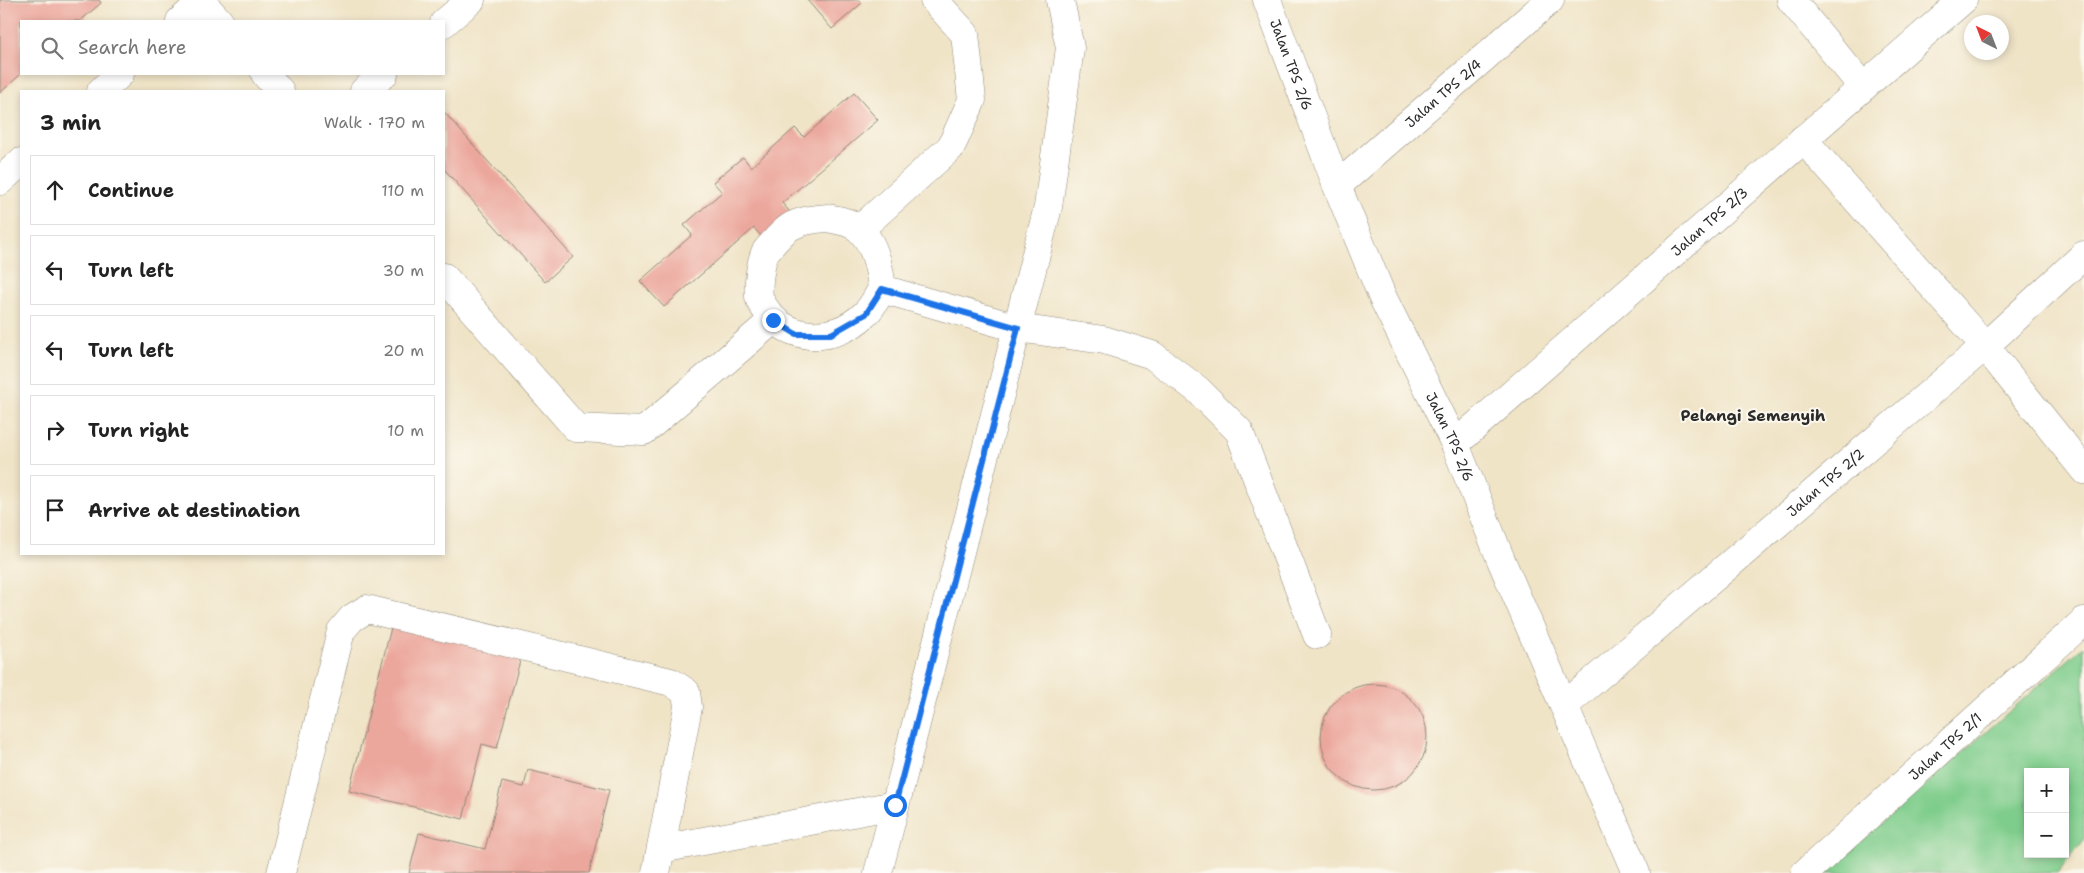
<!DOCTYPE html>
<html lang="en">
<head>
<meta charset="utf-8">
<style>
  body { margin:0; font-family:"Shantell Sans",sans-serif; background:#f2f2f2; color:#222 }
  .controls { position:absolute; right:15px; bottom:15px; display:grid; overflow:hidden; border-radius:0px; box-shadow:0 2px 8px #0003 }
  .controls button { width:45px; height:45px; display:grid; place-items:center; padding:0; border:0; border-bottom:1px solid #e0e0e0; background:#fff; color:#222; font:25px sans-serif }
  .compass { position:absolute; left:1964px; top:15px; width:45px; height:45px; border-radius:50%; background:#fff; box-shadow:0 2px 8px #0003; rotate:318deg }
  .stop { position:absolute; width:15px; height:15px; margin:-11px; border:4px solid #1a73e8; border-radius:50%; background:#fff }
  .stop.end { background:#1a73e8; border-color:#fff; box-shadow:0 1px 5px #0008 }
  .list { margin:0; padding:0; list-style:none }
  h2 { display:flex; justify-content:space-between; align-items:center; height:65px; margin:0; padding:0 20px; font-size:21px }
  h2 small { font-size:16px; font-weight:400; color:#767676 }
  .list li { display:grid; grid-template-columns:32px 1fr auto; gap:15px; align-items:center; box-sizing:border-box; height:70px; margin:0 10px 10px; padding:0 10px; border:1px solid #e0e0e0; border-radius:0px }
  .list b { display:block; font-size:19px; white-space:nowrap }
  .list em { font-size:16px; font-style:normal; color:#767676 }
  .icon { flex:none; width:28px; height:28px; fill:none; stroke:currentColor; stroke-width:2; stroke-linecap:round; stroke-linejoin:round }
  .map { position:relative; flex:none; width:2084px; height:873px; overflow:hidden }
  .search { position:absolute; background:#fff; box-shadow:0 2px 8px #0003; left:20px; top:20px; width:425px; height:55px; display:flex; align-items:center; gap:12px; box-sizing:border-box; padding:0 18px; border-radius:0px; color:#767676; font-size:19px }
  .panel { position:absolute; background:#fff; box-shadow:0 2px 8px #0003; left:20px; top:90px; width:425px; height:465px; border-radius:0px }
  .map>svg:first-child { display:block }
</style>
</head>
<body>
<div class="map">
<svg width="2084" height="873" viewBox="0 0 2084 873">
  <rect width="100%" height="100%" fill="#fbf7ec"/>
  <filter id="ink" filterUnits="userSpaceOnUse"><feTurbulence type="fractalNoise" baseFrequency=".02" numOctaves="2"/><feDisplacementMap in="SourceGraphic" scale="10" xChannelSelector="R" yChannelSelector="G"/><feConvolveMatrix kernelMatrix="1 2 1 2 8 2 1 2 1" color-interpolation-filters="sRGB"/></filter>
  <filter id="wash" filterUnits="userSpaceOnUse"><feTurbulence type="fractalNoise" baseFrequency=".0096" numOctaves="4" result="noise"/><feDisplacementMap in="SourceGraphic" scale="20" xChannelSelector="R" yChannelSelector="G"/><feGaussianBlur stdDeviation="1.12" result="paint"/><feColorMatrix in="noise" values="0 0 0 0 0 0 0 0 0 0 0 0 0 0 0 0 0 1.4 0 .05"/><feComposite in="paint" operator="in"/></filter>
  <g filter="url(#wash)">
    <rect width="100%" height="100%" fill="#f0e4c7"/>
    <!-- green -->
    <path fill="#7fcd8c" stroke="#557c5c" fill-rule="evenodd" d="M2084,646V840L2057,873H1825ZM2028,772H2065V854H2028Z"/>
    <g id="blocks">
      <!-- building -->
      <g fill="#eca79d">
        <polygon points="0,0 99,0 101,3 80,21 21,21 21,74 0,93"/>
        <polygon points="807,0 859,0 862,3 832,29"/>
        <polygon points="854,93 878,120 782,203 798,221 770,246 754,228 664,307 640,281 692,235 684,225 722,192 713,182 743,157 751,167 795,128 804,137"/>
        <polygon points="444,112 573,257 545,282 444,169"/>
        <polygon points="392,624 521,657 497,748 482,744 463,819 349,791"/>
        <circle cx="1374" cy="737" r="53"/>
        <polygon points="528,770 609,790 589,873 409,873 419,833 485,849 502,782 524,787"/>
      </g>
    </g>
  </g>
  <g filter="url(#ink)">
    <use href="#blocks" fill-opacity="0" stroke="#8e8879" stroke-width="1"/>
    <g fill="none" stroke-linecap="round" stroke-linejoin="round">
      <defs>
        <g id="minor">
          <polyline points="200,0 219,21"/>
          <path id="s1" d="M1267,0L1337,186L1382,296L1455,444L1501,560L1636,873"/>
          <polyline points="1791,0 1863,87"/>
          <polyline points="180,21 202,2"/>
          <polyline points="444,23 471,0"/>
          <polyline points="265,74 280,91"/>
          <polyline points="101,91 120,74"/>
          <polyline points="364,91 384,74"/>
          <polyline points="1803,139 1985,346 2084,470"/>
          <polyline points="0,181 21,162"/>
          <path id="s2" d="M1337,186L1550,0"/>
          <path d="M827,218C837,220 853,222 860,230C875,244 880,270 882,289C877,297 872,308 865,314C832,346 781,342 760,300C756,291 761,259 766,251C772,244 782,232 790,227C801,220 815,219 827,218Z"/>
          <polyline points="860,229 951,147 972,100 965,34 934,0"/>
          <polyline points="444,277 576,428 644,431 773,320"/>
          <polyline points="882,289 1017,328 1104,340 1152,355 1198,390 1239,431 1317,635"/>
          <path id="s3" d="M1455,444L1963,0"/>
          <path id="s4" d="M1564,706L1985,346L2084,255"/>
          <polyline points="661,849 895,805"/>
          <polyline points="281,873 341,631 352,618 367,609 671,682 686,692 688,707 656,873"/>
          <polyline points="878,873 1048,207 1070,48 1060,0"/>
          <path id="s5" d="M1805,873L2084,621"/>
        </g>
      </defs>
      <!-- minor casing -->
      <use href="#minor" stroke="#8e8879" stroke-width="29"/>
      <!-- minor -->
      <use href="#minor" stroke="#fff" stroke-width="28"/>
    </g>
  </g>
  <g fill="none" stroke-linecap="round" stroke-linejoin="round" filter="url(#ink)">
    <!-- route -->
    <polyline stroke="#1a73e8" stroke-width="6" points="773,320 796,334 831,334 866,314 882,289 1018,328 895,805"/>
  </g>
  <g text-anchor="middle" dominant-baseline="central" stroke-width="4" stroke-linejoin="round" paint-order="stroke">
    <!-- street labels -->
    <g font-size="14" fill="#2b2b2b" stroke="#fbf7ec">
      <text stroke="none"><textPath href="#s1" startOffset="69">Jalan TPS 2/6</textPath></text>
      <text stroke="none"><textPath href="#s2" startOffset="141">Jalan TPS 2/4</textPath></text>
      <text stroke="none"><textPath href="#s3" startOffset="338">Jalan TPS 2/3</textPath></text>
      <text stroke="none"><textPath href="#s1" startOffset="474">Jalan TPS 2/6</textPath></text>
      <text stroke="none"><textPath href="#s4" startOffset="344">Jalan TPS 2/2</textPath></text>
      <text stroke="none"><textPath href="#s5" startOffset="189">Jalan TPS 2/1</textPath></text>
    </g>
    <!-- quarter labels -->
    <g font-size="16" font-weight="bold" fill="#2b2b2b" stroke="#fbf7ec">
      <text x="1753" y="415">Pelangi Semenyih</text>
    </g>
  </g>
</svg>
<div class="controls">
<button>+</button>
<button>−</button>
</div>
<svg class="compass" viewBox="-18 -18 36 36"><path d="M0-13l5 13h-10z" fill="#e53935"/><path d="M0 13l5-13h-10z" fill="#767676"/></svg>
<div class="stop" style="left:895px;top:805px"></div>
<div class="stop end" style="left:773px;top:320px"></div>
<div class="search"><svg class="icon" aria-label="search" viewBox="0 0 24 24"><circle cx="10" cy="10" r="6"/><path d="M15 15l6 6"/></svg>Search here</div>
<section class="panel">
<h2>3 min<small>Walk · 170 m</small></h2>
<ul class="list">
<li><svg class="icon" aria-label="ahead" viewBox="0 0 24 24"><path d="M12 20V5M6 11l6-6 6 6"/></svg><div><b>Continue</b></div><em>110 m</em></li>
<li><svg class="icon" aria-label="left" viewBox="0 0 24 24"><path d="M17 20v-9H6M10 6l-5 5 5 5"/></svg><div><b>Turn left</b></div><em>30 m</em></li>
<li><svg class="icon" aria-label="left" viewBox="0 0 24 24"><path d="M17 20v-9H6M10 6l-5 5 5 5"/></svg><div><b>Turn left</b></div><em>20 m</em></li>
<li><svg class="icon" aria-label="right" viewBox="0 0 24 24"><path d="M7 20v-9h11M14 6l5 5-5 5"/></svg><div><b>Turn right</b></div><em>10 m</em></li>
<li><svg class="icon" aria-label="arrive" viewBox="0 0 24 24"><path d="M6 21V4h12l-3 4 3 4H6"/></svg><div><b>Arrive at destination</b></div></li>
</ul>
</section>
</div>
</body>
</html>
